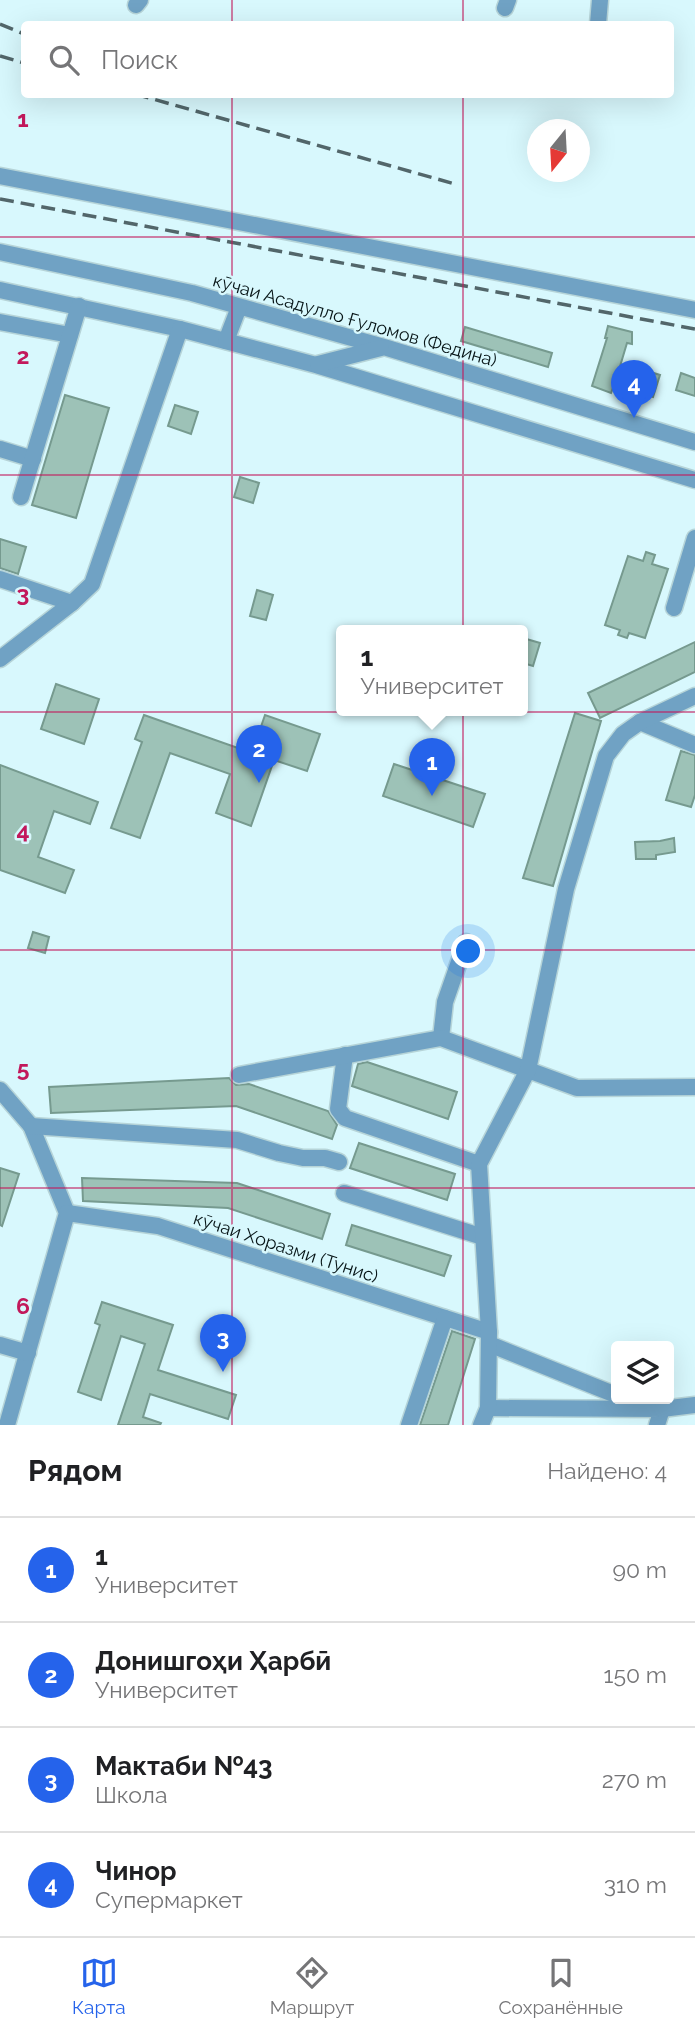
<!DOCTYPE html>
<html lang="ru">
<head>
<meta charset="utf-8">
<style>
  body { margin:0; font-family:Raleway,sans-serif; background:#f2f2f2; color:#202124 }
  .controls { position:absolute; right:21px; bottom:21px; display:grid; overflow:hidden; border-radius:7px; box-shadow:0 7px 28px #0002 }
  .controls button { width:63px; height:63px; display:grid; place-items:center; padding:0; border:0; border-bottom:2px solid #e0e0e0; background:#fff; color:#202124; font:35px sans-serif }
  .compass { position:absolute; left:527px; top:119px; width:63px; height:63px; border-radius:50%; background:#fff; box-shadow:0 7px 28px #0002; rotate:198deg }
  .you { position:absolute; left:469px; top:952px; width:24px; height:24px; margin:-18px; border:5px solid #fff; border-radius:50%; background:#1a73e8; box-shadow:0 0 0 10px #1a73e833 }
  .badge { display:grid; place-items:center; width:46px; height:46px; border-radius:50%; background:#2563eb; color:#fff; font-size:23px; font-weight:700 }
  .pin { position:absolute; translate:-50% -58px; filter:drop-shadow(0 2px 4px #0008) }
  .pin::after { content:''; position:absolute; top:37px; width:24px; height:21px; background:inherit; clip-path:polygon(0 0,100% 0,50% 100%) }
  .popup { position:absolute; left:336px; top:625px; width:192px; height:91px; box-sizing:border-box; display:grid; place-content:center; border-radius:7px; background:#fff; filter:drop-shadow(0 2px 5px #0005); font-size:23px; white-space:nowrap; color:#757577 }
  .popup b { font-size:26px; color:#202124 }
  .popup::after { content:''; position:absolute; left:50%; top:100%; margin-left:-14px; border:14px solid transparent; border-top-color:#fff }
  .list { margin:0; padding:0; list-style:none }
  h2 { display:flex; justify-content:space-between; align-items:center; height:91px; margin:0; padding:0 28px; font-size:30px }
  h2 small { font-size:23px; font-weight:400; color:#757577 }
  .list li { display:grid; grid-template-columns:46px 1fr auto; gap:21px; align-items:center; box-sizing:border-box; height:105px; padding:0 28px; border-top:2px solid #e0e0e0 }
  .list b { display:block; font-size:26px; white-space:nowrap }
  .list p { margin:0; font-size:23px; white-space:nowrap; color:#757577 }
  .list em { font-size:23px; font-style:normal; color:#757577 }
  .icon { flex:none; width:38px; height:38px; fill:none; stroke:currentColor; stroke-width:2; stroke-linecap:round; stroke-linejoin:round }
  .map { position:relative; flex:none; width:695px; height:1425px; overflow:hidden }
  .search { position:absolute; background:#fff; box-shadow:0 7px 28px #0002; left:21px; right:21px; top:21px; height:77px; display:flex; align-items:center; gap:18px; box-sizing:border-box; padding:0 24px; border-radius:7px; color:#757577; font-size:26px }
  .sheet { height:511px; background:#fff }
  nav { display:flex; justify-content:space-around; align-items:center; box-sizing:border-box; height:98px; border-top:2px solid #e0e0e0; background:#fff; font-size:19px; color:#757577 }
  nav a { display:grid; justify-items:center; gap:4px }
  nav .on { color:#2563eb }
  .map>svg:first-child { display:block }
</style>
</head>
<body>
<div class="map">
<svg width="695" height="1425" viewBox="0 0 695 1425">
  <rect width="100%" height="100%" fill="#d8f8fd"/>
  <!-- building -->
  <g fill="#9dc2b7" stroke="#769a8f" stroke-width="2">
    <polygon points="608,326 632,332 632,344 627,343 618,373 638,380 641,369 660,375 653,397 614,385 611,393 592,386 607,338 605,338"/>
    <polygon points="465,327 552,353 548,367 461,341"/>
    <polygon points="681,373 695,378 695,396 676,390"/>
    <polygon points="65,395 109,408 76,518 32,505"/>
    <polygon points="175,405 198,412 191,434 168,426"/>
    <polygon points="240,477 259,483 253,503 234,497"/>
    <polygon points="0,539 26,547 18,574 0,568"/>
    <polygon points="646,552 655,555 652,564 668,569 645,638 629,633 627,638 618,635 620,630 605,625 628,556 643,561"/>
    <polygon points="257,590 273,595 266,620 250,616"/>
    <polygon points="523,638 540,643 533,666 523,663"/>
    <polygon points="695,642 695,672 600,718 588,693"/>
    <polygon points="56,684 99,699 84,744 41,729"/>
    <polygon points="575,713 601,721 553,886 523,878"/>
    <polygon points="144,715 252,753 265,715 320,734 307,771 274,760 251,826 216,813 230,774 170,753 140,838 111,828 142,742 135,739"/>
    <polygon points="681,751 695,755 695,795 691,807 666,800"/>
    <polygon points="394,764 485,794 473,827 383,796"/>
    <polygon points="0,765 98,802 90,824 54,811 38,857 74,870 65,893 0,870"/>
    <polygon points="674,838 675,852 656,855 656,859 636,859 635,842 660,841"/>
    <polygon points="33,932 49,937 45,953 28,948"/>
    <polygon points="367,1062 457,1092 448,1119 352,1086 358,1064"/>
    <polygon points="229,1078 236,1085 249,1084 328,1111 337,1125 332,1139 236,1106 51,1113 49,1087"/>
    <polygon points="359,1143 455,1174 447,1200 350,1168"/>
    <polygon points="0,1168 19,1174 2,1226 0,1225"/>
    <polygon points="82,1178 237,1183 330,1214 322,1239 228,1208 83,1201"/>
    <polygon points="352,1225 451,1256 444,1276 346,1245"/>
    <polygon points="102,1302 173,1325 158,1370 236,1395 228,1419 150,1394 143,1417 161,1423 160,1425 118,1425 145,1344 121,1336 101,1400 78,1392 100,1325 95,1323"/>
    <polygon points="452,1331 475,1339 448,1425 420,1425"/>
  </g>
  <g fill="none" stroke-linecap="round" stroke-linejoin="round">
    <defs>
      <g id="minor">
        <polyline points="136,5 140,0"/>
        <polyline points="505,8 508,0"/>
        <polyline points="598,24 600,0"/>
        <polyline points="0,176 695,310"/>
        <polyline points="0,252 192,293 384,347 695,442"/>
        <polyline points="0,290 180,329 316,365 695,480"/>
        <polyline points="0,322 70,335"/>
        <polyline points="226,341 239,307"/>
        <polyline points="318,364 381,348"/>
        <polyline points="0,449 33,459"/>
        <polyline points="21,497 79,306"/>
        <polyline points="0,579 72,603"/>
        <polyline points="674,608 695,538"/>
        <polyline points="0,659 72,603 92,584 180,329"/>
        <polyline points="640,722 695,745"/>
        <polyline points="441,1038 445,1002 466,942"/>
        <polyline points="345,1055 338,1109 345,1118 479,1164"/>
        <polyline points="239,1075 441,1038 577,1088 695,1087"/>
        <polyline points="0,1090 31,1126 67,1213 7,1425"/>
        <polyline points="31,1126 237,1140 279,1153 303,1158 325,1158 339,1162"/>
        <polyline points="344,1193 483,1237"/>
        <polyline points="67,1213 158,1226 489,1332"/>
        <polyline points="489,1344 616,1395"/>
        <polyline points="0,1345 28,1353"/>
        <polyline points="488,1408 662,1409 657,1425"/>
        <polyline points="662,1409 695,1405"/>
        <polyline points="409,1425 445,1318"/>
        <polyline points="481,1425 488,1408 489,1332 479,1164 528,1070 566,889 606,756 623,734 640,722 695,696"/>
      </g>
    </defs>
    <!-- minor casing -->
    <use href="#minor" stroke="#b6d4d8" stroke-width="19"/>
    <!-- minor -->
    <use href="#minor" stroke="#70a2c4" stroke-width="16"/>
    <!-- rail -->
    <g stroke="#52666a" stroke-width="3.5" stroke-dasharray="14 7" stroke-linecap="butt">
      <polyline points="0,24 24,34"/>
      <polyline points="0,56 24,63"/>
      <polyline points="135,94 455,184"/>
      <polyline points="0,199 695,329"/>
    </g>
  </g>
  <!-- grid -->
  <path fill="none" stroke="#c2185b" stroke-width="2" stroke-opacity="0.55" d="M232,0V24M463,0V24M232,94V1425M463,94V1425M0,237H695M0,475H695M0,712H695M0,950H695M0,1188H695"/>
  <g text-anchor="middle" dominant-baseline="central" stroke-width="5" stroke-linejoin="round" paint-order="stroke">
    <!-- street labels -->
    <g font-size="18" fill="#061416" stroke="#d8f8fd">
      <text transform="translate(355 320) rotate(16)">кӯчаи Асадулло Ғуломов (Федина)</text>
      <text transform="translate(286 1247) rotate(18)">кӯчаи Хоразми (Тунис)</text>
    </g>
  </g>
  <g font-size="23" text-anchor="middle" font-weight="bold" fill="#c2185b" stroke="#d8f8fd" stroke-width="5" stroke-linejoin="round" paint-order="stroke">
    <text x="23" y="127">1</text>
    <text x="23" y="364">2</text>
    <text x="23" y="602">3</text>
    <text x="23" y="839">4</text>
    <text x="23" y="1077">5</text>
    <text x="23" y="1314">6</text>
  </g>
</svg>
<div class="controls">
<button><svg class="icon" aria-label="layers" viewBox="0 0 24 24"><path d="M12 4l9 5-9 5-9-5zM3 14l9 5 9-5"/></svg></button>
</div>
<svg class="compass" viewBox="-18 -18 36 36"><path d="M0-13l5 13h-10z" fill="#e53935"/><path d="M0 13l5-13h-10z" fill="#757577"/></svg>
<div class="you"></div>
<div class="pin badge" style="left:432px;top:796px">1</div>
<div class="popup"><b>1</b>Университет</div>
<div class="pin badge" style="left:259px;top:783px">2</div>
<div class="pin badge" style="left:223px;top:1372px">3</div>
<div class="pin badge" style="left:634px;top:418px">4</div>
<div class="search"><svg class="icon" aria-label="search" viewBox="0 0 24 24"><circle cx="10" cy="10" r="6"/><path d="M15 15l6 6"/></svg>Поиск</div>
</div>
<section class="sheet">
<h2>Рядом<small>Найдено: 4</small></h2>
<ul class="list">
<li><span class="badge">1</span><div><b>1</b><p>Университет</p></div><em>90 m</em></li>
<li><span class="badge">2</span><div><b>Донишгоҳи Ҳарбӣ</b><p>Университет</p></div><em>150 m</em></li>
<li><span class="badge">3</span><div><b>Мактаби №43</b><p>Школа</p></div><em>270 m</em></li>
<li><span class="badge">4</span><div><b>Чинор</b><p>Супермаркет</p></div><em>310 m</em></li>
</ul>
</section>
<nav>
<a class="on"><svg class="icon" aria-label="map" viewBox="0 0 24 24"><path d="M3 6l6-2 6 2 6-2v14l-6 2-6-2-6 2zM9 4v14M15 6v14"/></svg>Карта</a>
<a><svg class="icon" aria-label="directions" viewBox="0 0 24 24"><path d="M12 3l9 9-9 9-9-9zM9 14v-3h6M13 9l2 2-2 2"/></svg>Маршрут</a>
<a><svg class="icon" aria-label="saved" viewBox="0 0 24 24"><path d="M7 4h10v16l-5-4-5 4z"/></svg>Сохранённые</a>
</nav>
</body>
</html>
